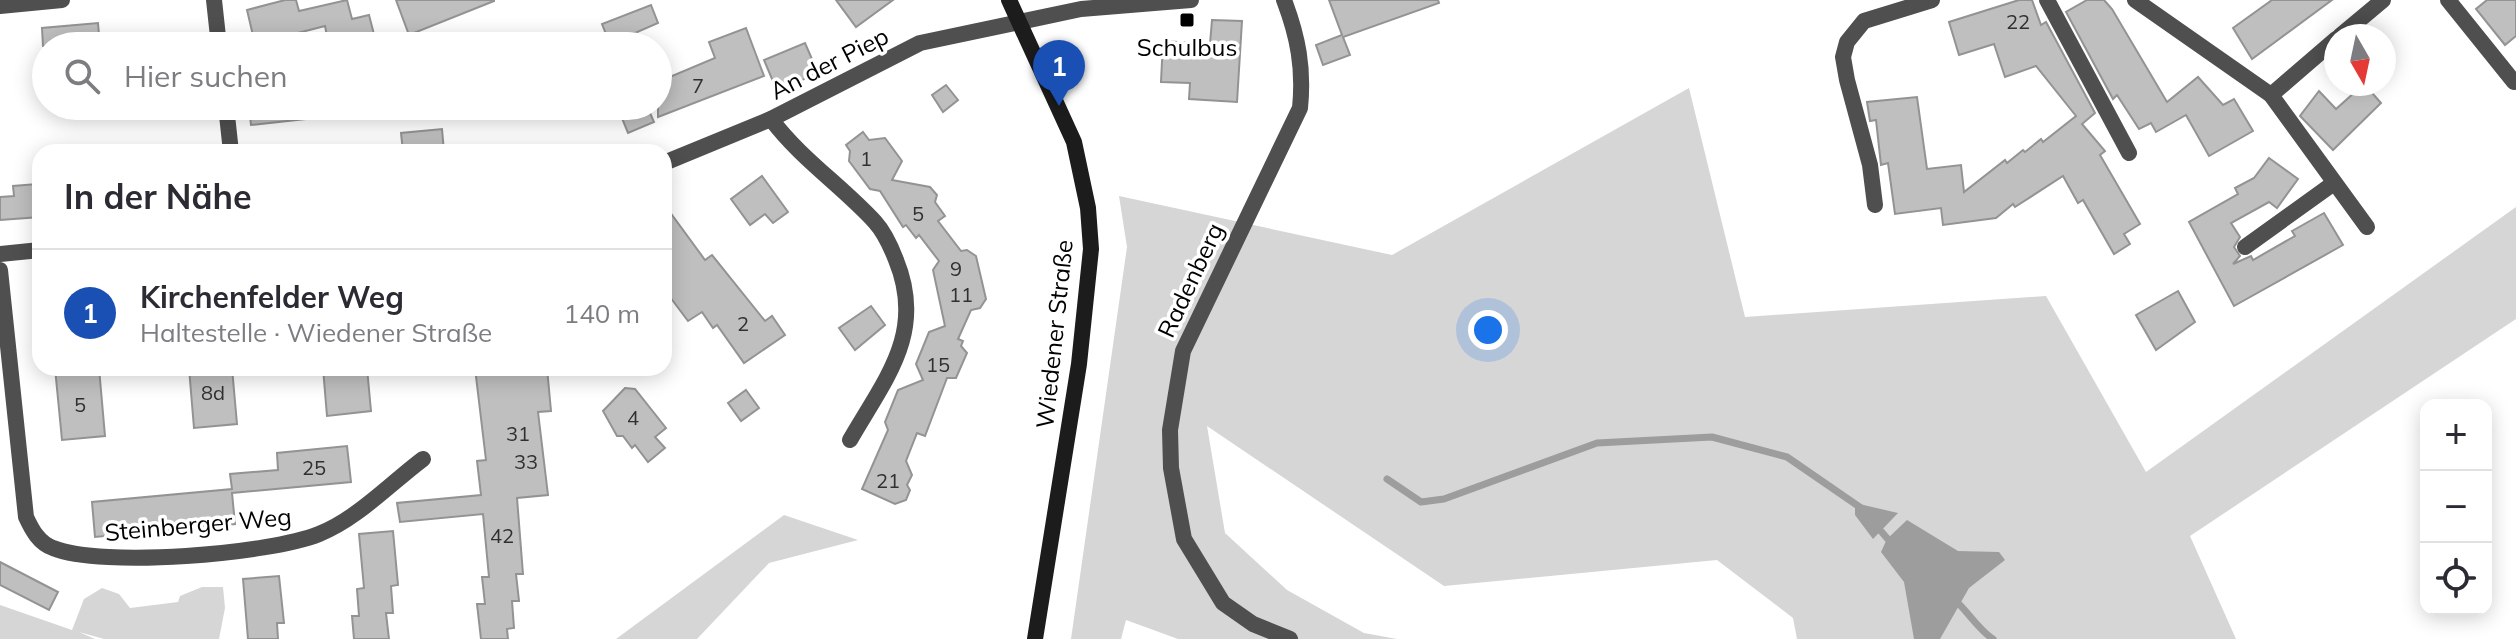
<!DOCTYPE html>
<html lang="de">
<head>
<meta charset="utf-8">
<style>
  body { margin:0; font-family:Mulish,sans-serif; background:#f2f2f3; color:#2b2b33 }
  .controls { position:absolute; right:24px; bottom:24px; display:grid; overflow:hidden; border-radius:16px; box-shadow:0 4px 20px #0003 }
  .controls button { width:72px; height:72px; display:grid; place-items:center; padding:0; border:0; border-bottom:2px solid #e1e1e2; background:#fff; color:#2b2b33; font:40px sans-serif }
  .compass { position:absolute; left:2324px; top:24px; width:72px; height:72px; border-radius:50%; background:#fff; box-shadow:0 4px 20px #0003; rotate:171deg }
  .you { position:absolute; left:1488px; top:330px; width:28px; height:28px; margin:-20px; border:6px solid #fff; border-radius:50%; background:#1a73e8; box-shadow:0 0 0 12px #1a73e833 }
  .badge { display:grid; place-items:center; width:52px; height:52px; border-radius:50%; background:#0b8043; color:#fff; font-size:26px; font-weight:700 }
  .pin { position:absolute; translate:-50% -66px; filter:drop-shadow(0 2px 4px #0008) }
  .pin::after { content:''; position:absolute; top:42px; width:28px; height:24px; background:inherit; clip-path:polygon(0 0,100% 0,50% 100%) }
  .list { margin:0; padding:0; list-style:none }
  h2 { display:flex; justify-content:space-between; align-items:center; height:104px; margin:0; padding:0 32px; font-size:34px }
  h2 small { font-size:26px; font-weight:400; color:#7c7c81 }
  .list li { display:grid; grid-template-columns:52px 1fr auto; gap:24px; align-items:center; box-sizing:border-box; height:128px; padding:0 32px; border-top:2px solid #e1e1e2 }
  .list b { display:block; font-size:30px; white-space:nowrap }
  .list p { margin:0; font-size:26px; white-space:nowrap; color:#7c7c81 }
  .list em { font-size:26px; font-style:normal; color:#7c7c81 }
  .icon { flex:none; width:44px; height:44px; fill:none; stroke:currentColor; stroke-width:2; stroke-linecap:round; stroke-linejoin:round }
  .map { position:relative; flex:none; width:2516px; height:639px; overflow:hidden }
  .search { position:absolute; background:#fff; box-shadow:0 4px 20px #0003; left:32px; top:32px; width:640px; height:88px; display:flex; align-items:center; gap:20px; box-sizing:border-box; padding:0 28px; border-radius:44px; color:#7c7c81; font-size:30px }
  .panel { position:absolute; background:#fff; box-shadow:0 4px 20px #0003; left:32px; top:144px; width:640px; height:232px; border-radius:24px }
  .map>svg:first-child { display:block }
</style>
</head>
<body>
<div class="map">
<svg width="2516" height="639" viewBox="0 0 2516 639">
  <rect width="100%" height="100%" fill="#fff"/>
  <!-- green -->
  <g fill="#d6d6d6">
    <polygon points="1689,88 1745,317 2046,296 2146,472 2516,207 2516,319 2190,536 2236,639 1797,639 1793,618 1717,560 1444,586 1207,426 1225,533 1287,590 1364,633 1397,639 1178,639 1126,620 1121,639 1071,639 1127,247 1119,196 1392,255"/>
    <polygon points="784,515 858,540 769,563 697,639 616,639"/>
    <polygon points="202,587 223,587 225,608 219,639 104,639 79,632 95,639 0,639 0,605 72,630 84,599 102,588 119,594 130,608 178,602 180,596"/>
  </g>
  <!-- water -->
  <g fill="#9d9d9d">
    <polygon points="1855,503 1898,513 1873,539 1855,515"/>
    <polygon points="1907,520 1958,551 1999,552 2005,560 1969,588 1940,639 1914,639 1904,582 1881,552 1887,539"/>
  </g>
  <g fill="none" stroke-linecap="round" stroke-linejoin="round">
    <!-- stream -->
    <g stroke="#9d9d9d" stroke-width="7">
      <polyline points="1387,479 1421,502 1444,499 1597,443 1712,437 1787,457 1861,508"/>
      <polyline points="1874,523 1892,544"/>
      <path d="M1955,600C1968,612 1980,631 1993,639"/>
    </g>
  </g>
  <!-- building -->
  <g fill="#bfbfbf" stroke="#939393" stroke-width="2">
    <polygon points="285,0 296,0 299,11 347,0 352,19 369,15 376,42 329,46 325,26 255,44 247,10"/>
    <polygon points="396,0 494,0 494,1 409,35"/>
    <polygon points="836,0 893,0 856,27"/>
    <polygon points="1329,0 1438,0 1439,3 1343,37 1350,55 1323,65 1316,45 1342,35"/>
    <polygon points="2019,0 2032,0 2041,25 2046,22 2095,113 2082,124 2105,151 2100,155 2140,224 2124,234 2130,244 2114,254 2083,200 2078,203 2063,176 2015,207 2013,204 1996,218 1943,225 1941,208 1895,214 1888,163 1881,165 1876,120 1870,121 1867,102 1917,97 1927,169 1961,165 1964,192 2005,160 2007,163 2023,150 2025,152 2041,139 2043,142 2076,116 2036,66 2005,77 1994,44 1959,55 1949,22"/>
    <polygon points="2087,0 2104,0 2112,9 2167,102 2198,77 2223,105 2234,99 2253,131 2209,156 2186,115 2156,132 2151,123 2139,129 2117,95 2113,99 2066,12"/>
    <polygon points="2272,0 2332,0 2252,59 2233,28"/>
    <polygon points="2487,0 2516,0 2516,36 2505,45 2476,9"/>
    <polygon points="651,5 658,23 610,44 602,24"/>
    <polygon points="1212,20 1242,21 1237,102 1189,99 1190,83 1161,82 1163,41 1210,44"/>
    <polygon points="98,23 100,46 43,46 42,28"/>
    <polygon points="746,28 764,76 658,117 658,82 715,58 709,42"/>
    <polygon points="805,43 818,73 777,91 764,60"/>
    <polygon points="2364,84 2381,103 2333,150 2300,116 2319,91 2336,109"/>
    <polygon points="946,85 958,100 943,112 932,95"/>
    <polygon points="249,106 305,106 305,119 251,125"/>
    <polygon points="617,106 647,106 654,122 628,133"/>
    <polygon points="442,129 444,152 403,152 401,133"/>
    <polygon points="863,132 869,140 885,138 902,161 892,180 930,187 937,195 935,202 945,216 938,221 961,251 967,250 976,256 986,299 980,308 971,310 958,339 963,341 961,346 967,353 956,378 947,378 925,436 917,433 906,461 912,475 907,485 910,490 906,500 895,504 862,489 888,430 885,422 898,390 923,380 916,364 929,332 945,326 933,270 939,261 919,235 916,238 906,225 903,227 880,191 870,189 849,161 850,151 846,145"/>
    <polygon points="2269,158 2298,179 2277,208 2269,202 2231,223 2240,237 2234,247 2240,256 2233,264 2251,256 2253,260 2295,236 2292,231 2324,213 2343,245 2234,306 2189,222 2238,194 2235,188 2254,178"/>
    <polygon points="762,176 788,212 773,223 765,214 750,225 731,199"/>
    <polygon points="37,184 40,217 0,220 0,197 14,196 13,186"/>
    <polygon points="664,204 705,260 712,255 765,321 772,316 785,335 744,363 717,325 713,328 702,312 688,321 664,289"/>
    <polygon points="2178,291 2195,322 2156,350 2136,315"/>
    <polygon points="871,306 885,325 855,350 839,328"/>
    <polygon points="55,368 99,368 105,436 62,440"/>
    <polygon points="189,368 232,368 237,424 194,428"/>
    <polygon points="323,368 367,368 371,411 327,416"/>
    <polygon points="475,368 547,368 551,411 538,412 548,495 517,498 523,574 516,574 519,601 512,601 514,628 507,629 508,639 481,639 477,604 485,604 482,577 489,577 483,514 400,522 397,503 481,495 477,461 486,460"/>
    <polygon points="625,388 635,389 666,428 655,437 665,448 648,462 635,445 632,448 623,436 617,436 603,411"/>
    <polygon points="746,390 759,408 741,421 728,403"/>
    <polygon points="347,446 351,482 232,493 235,524 95,537 92,502 232,489 230,474 278,470 277,453"/>
    <polygon points="393,531 398,585 391,586 393,613 386,613 389,639 354,639 352,616 359,616 357,589 364,588 359,534"/>
    <polygon points="0,562 58,592 49,610 0,585"/>
    <polygon points="279,576 284,623 277,623 278,639 248,639 243,579"/>
  </g>
  <g fill="none" stroke-linecap="round" stroke-linejoin="round">
    <!-- street -->
    <g stroke="#4f4f4f" stroke-width="16">
      <polyline points="214,0 219,46"/>
      <path d="M1284,0C1298,37 1304,68 1300,108L1183,351L1170,430L1171,468L1184,539L1223,603L1253,624L1290,639"/>
      <polyline points="2047,0 2129,153"/>
      <polyline points="2135,0 2271,95 2336,39"/>
      <polyline points="2448,0 2514,82"/>
      <polyline points="0,6 62,0"/>
      <polyline points="2340,36 2383,0"/>
      <polyline points="2271,95 2367,227"/>
      <polyline points="226,106 231,152"/>
      <path d="M771,119C801,159 842,186 875,222C885,233 891,247 896,260C926,333 885,379 850,440"/>
      <polyline points="664,163 771,119 920,43 1081,9 1191,0"/>
      <polyline points="1875,205 1870,165 1847,80 1843,57 1847,42 1864,21 1932,0"/>
      <polyline points="2245,247 2334,183"/>
      <polyline points="0,254 40,250"/>
      <path d="M0,270L26,517C32,530 39,543 53,548C102,568 270,554 319,534C357,519 391,483 423,459"/>
    </g>
    <!-- secondary -->
    <polyline stroke="#1c1c1c" stroke-width="16" points="1009,0 1074,142 1088,208 1091,249 1079,364 1035,639"/>
  </g>
  <!-- markers -->
  <rect fill="#000" stroke="#fff" stroke-width="3" x="1179" y="12" width="16" height="16" rx="4"/>
  <g text-anchor="middle" dominant-baseline="central" stroke-width="7" stroke-linejoin="round" paint-order="stroke">
    <!-- number labels -->
    <g font-size="20" fill="#303030">
      <text x="2018" y="21">22</text>
      <text x="698" y="85">7</text>
      <text x="866" y="158">1</text>
      <text x="918" y="213">5</text>
      <text x="956" y="268">9</text>
      <text x="961" y="294">11</text>
      <text x="743" y="323">2</text>
      <text x="938" y="364">15</text>
      <text x="213" y="392">8d</text>
      <text x="80" y="404">5</text>
      <text x="633" y="417">4</text>
      <text x="518" y="433">31</text>
      <text x="526" y="461">33</text>
      <text x="314" y="467">25</text>
      <text x="888" y="480">21</text>
      <text x="502" y="535">42</text>
    </g>
    <!-- poi labels -->
    <g font-size="24" fill="#000" stroke="#fff">
      <text x="1187" y="47">Schulbus</text>
    </g>
    <!-- street labels -->
    <g font-size="24" fill="#000" stroke="#fff">
      <text transform="translate(829 63) rotate(-27)">An der Piep</text>
      <text transform="translate(1190 280) rotate(-65)">Radenberg</text>
      <text transform="translate(1054 334) rotate(-84)">Wiedener Straße</text>
      <text transform="translate(198 524) rotate(-5)">Steinberger Weg</text>
    </g>
  </g>
</svg>
<div class="controls">
<button>+</button>
<button>−</button>
<button><svg class="icon" aria-label="locate" viewBox="0 0 24 24"><circle cx="12" cy="12" r="6"/><path d="M12 2v4M12 18v4M2 12h4M18 12h4"/></svg></button>
</div>
<svg class="compass" viewBox="-18 -18 36 36"><path d="M0-13l5 13h-10z" fill="#e53935"/><path d="M0 13l5-13h-10z" fill="#7c7c81"/></svg>
<div class="you"></div>
<div class="pin badge" style="left:1059px;top:106px;background:#1a4fb4">1</div>
<div class="search"><svg class="icon" aria-label="search" viewBox="0 0 24 24"><circle cx="10" cy="10" r="6"/><path d="M15 15l6 6"/></svg>Hier suchen</div>
<section class="panel">
<h2>In der Nähe<small></small></h2>
<ul class="list">
<li><span class="badge" style="background:#1a4fb4">1</span><div><b>Kirchenfelder Weg</b><p>Haltestelle · Wiedener Straße</p></div><em>140 m</em></li>
</ul>
</section>
</div>
</body>
</html>
